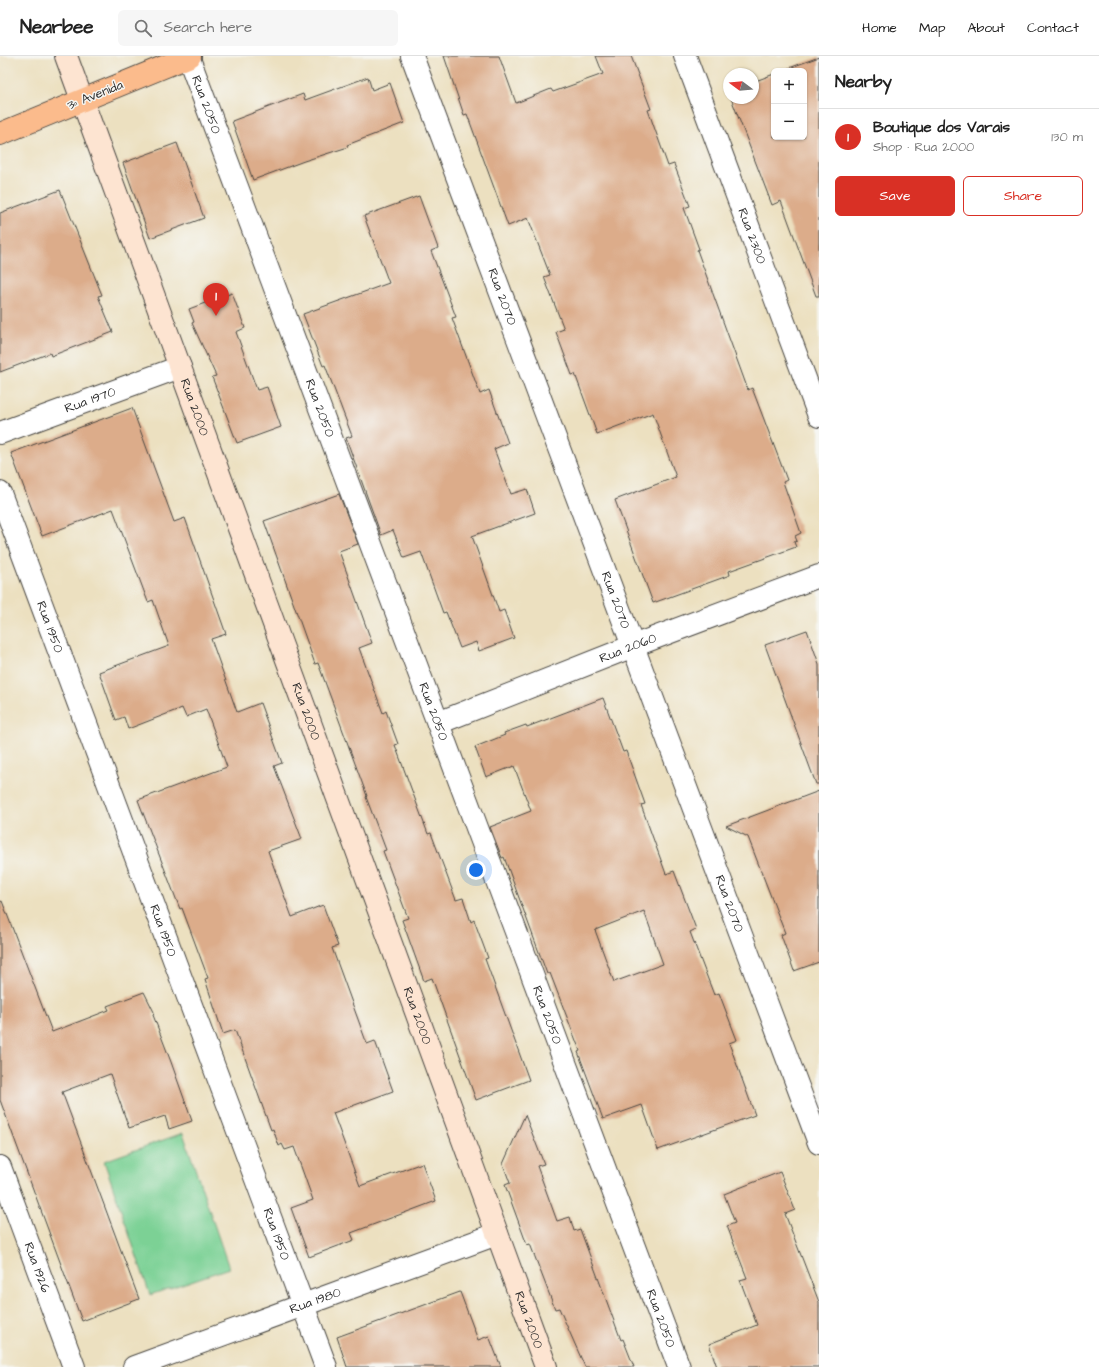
<!DOCTYPE html>
<html lang="en">
<head>
<meta charset="utf-8">
<style>
  body { margin:0; font-family:"Architects Daughter",sans-serif; background:#f6f6f6; color:#222 }
  .controls { position:absolute; right:12px; top:12px; display:grid; overflow:hidden; border-radius:6px; box-shadow:0 1px 3px #0004 }
  .controls button { width:36px; height:36px; display:grid; place-items:center; padding:0; border:0; border-bottom:1px solid #e0e0e0; background:#fff; color:#222; font:20px sans-serif }
  .compass { position:absolute; left:723px; top:12px; width:36px; height:36px; border-radius:50%; background:#fff; box-shadow:0 1px 3px #0004; rotate:286deg }
  .you { position:absolute; left:476px; top:814px; width:14px; height:14px; margin:-10px; border:3px solid #fff; border-radius:50%; background:#1a73e8; box-shadow:0 0 0 6px #1a73e833 }
  .badge { display:grid; place-items:center; width:26px; height:26px; border-radius:50%; background:#d93025; color:#fff; font-size:13px; font-weight:700 }
  .pin { position:absolute; translate:-50% -33px; filter:drop-shadow(0 1px 2px #0008) }
  .pin::after { content:''; position:absolute; top:21px; width:14px; height:12px; background:inherit; clip-path:polygon(0 0,100% 0,50% 100%) }
  .list { margin:0; padding:0; list-style:none }
  h2 { display:flex; justify-content:space-between; align-items:center; height:52px; margin:0; padding:0 16px; font-size:17px }
  h2 small { font-size:13px; font-weight:400; color:#767676 }
  .list li { display:grid; grid-template-columns:26px 1fr auto; gap:12px; align-items:center; box-sizing:border-box; height:56px; padding:0 16px; border-top:1px solid #e0e0e0 }
  .list b { display:block; font-size:15px; white-space:nowrap }
  .list p { margin:0; font-size:13px; white-space:nowrap; color:#767676 }
  .list em { font-size:13px; font-style:normal; color:#767676 }
  .actions { display:flex; gap:8px; padding:12px 16px }
  .actions a { flex:1; padding:9px 0; border:1px solid #d93025; border-radius:6px; text-align:center; font-size:14px; color:#d93025 }
  .actions .main { background:#d93025; color:#fff }
  .icon { flex:none; width:22px; height:22px; fill:none; stroke:currentColor; stroke-width:2; stroke-linecap:round; stroke-linejoin:round }
  .map { position:relative; flex:none; width:819px; height:1311px; overflow:hidden }
  header { display:flex; align-items:center; gap:24px; box-sizing:border-box; height:56px; padding:0 20px; background:#fff; border-bottom:1px solid #e0e0e0 }
  header strong { font-size:19px }
  nav { display:flex; gap:22px; margin-inline-start:auto; font-size:14px }
  .search { width:280px; height:36px; background:#f6f6f6; display:flex; align-items:center; gap:10px; box-sizing:border-box; padding:0 14px; border-radius:6px; color:#767676; font-size:15px }
  main { display:flex }
  aside { flex:1; background:#fff }
  .map>svg:first-child { display:block }
</style>
</head>
<body>
<header>
<strong>Nearbee</strong>
<div class="search"><svg class="icon" aria-label="search" viewBox="0 0 24 24"><circle cx="10" cy="10" r="6"/><path d="M15 15l6 6"/></svg>Search here</div>
<nav><a>Home</a><a>Map</a><a>About</a><a>Contact</a></nav>
</header>
<main>
<div class="map">
<svg width="819" height="1311" viewBox="0 0 819 1311">
  <rect width="100%" height="100%" fill="#f6f6f2"/>
  <filter id="ink" filterUnits="userSpaceOnUse"><feTurbulence type="fractalNoise" baseFrequency=".025" numOctaves="2"/><feDisplacementMap in="SourceGraphic" scale="8" xChannelSelector="R" yChannelSelector="G"/><feConvolveMatrix kernelMatrix="1 2 1 2 8 2 1 2 1" color-interpolation-filters="sRGB"/></filter>
  <filter id="wash" filterUnits="userSpaceOnUse"><feTurbulence type="fractalNoise" baseFrequency=".012" numOctaves="4" result="noise"/><feDisplacementMap in="SourceGraphic" scale="16" xChannelSelector="R" yChannelSelector="G"/><feGaussianBlur stdDeviation="0.9" result="paint"/><feColorMatrix in="noise" values="0 0 0 0 0 0 0 0 0 0 0 0 0 0 0 0 0 1.4 0 .05"/><feComposite in="paint" operator="in"/></filter>
  <g filter="url(#wash)">
    <rect width="100%" height="100%" fill="#ece0c0"/>
    <!-- green -->
    <polygon fill="#7bd195" stroke="#537e60" points="183,1077 229,1212 150,1239 104,1105"/>
    <g id="blocks">
      <!-- building -->
      <g fill="#dcac8a" fill-rule="evenodd">
        <polygon points="444,0 499,0 516,47 551,33 553,36 603,18 596,0 631,0 651,53 648,54 668,110 674,108 690,150 684,152 699,193 697,194 748,334 752,332 787,424 783,426 801,477 795,480 797,485 794,486 796,491 729,515 730,519 653,547 615,444 676,421 653,357 597,378 575,318 572,319 556,276 564,273 544,221 550,219 528,162 508,170 467,58 464,59"/>
        <polygon points="819,1 819,240 816,240 781,145 772,149 731,42 753,42 753,26 774,18 774,81 804,81 804,15 781,15"/>
        <polygon points="368,21 372,34 390,27 404,67 347,89 348,91 304,105 253,124 232,65 303,38 305,44"/>
        <polygon points="177,87 204,162 150,182 123,107"/>
        <polygon points="60,134 102,239 98,240 113,276 51,300 50,297 0,316 0,157"/>
        <polygon points="419,140 438,192 431,195 456,261 452,262 480,338 489,334 508,387 494,393 511,438 527,433 535,457 472,480 499,556 504,554 514,582 479,595 476,586 460,592 446,556 443,557 421,496 404,502 393,474 381,479 346,382 352,380 325,309 323,310 303,258 389,227 364,160"/>
        <polygon points="232,237 245,272 236,276 257,334 267,331 281,371 237,387 212,321 216,320 192,267 194,266 189,253"/>
        <polygon points="132,352 174,466 185,462 226,578 211,583 237,656 260,647 282,707 274,710 302,783 268,795 292,861 323,849 338,890 332,892 367,988 375,985 393,1035 333,1057 360,1130 422,1107 436,1145 351,1177 354,1184 309,1201 291,1152 313,1144 294,1091 285,1094 282,1088 279,1090 273,1073 271,1074 235,974 223,978 205,923 208,922 182,852 180,853 138,744 227,711 206,653 186,661 182,652 128,673 124,661 116,664 99,616 169,590 153,544 148,546 113,453 42,480 11,397"/>
        <polygon points="339,438 358,488 339,495 372,587 359,592 383,657 386,655 398,688 395,689 428,778 431,777 456,844 463,842 471,866 474,864 488,902 485,903 529,1024 476,1044 432,922 424,925 402,864 408,862 383,795 386,794 366,741 367,740 318,607 315,608 264,465"/>
        <polygon points="807,574 819,608 819,728 816,728 765,589"/>
        <path d="M603,642L623,696L626,695L645,748L641,749L666,818L674,815L696,873L690,876L714,939L719,937L737,984L729,987L755,1059L658,1094L642,1049L603,1063L578,996L580,995L550,917L547,918L504,801L502,802L490,771L531,755L514,710L486,721L475,691L505,679L504,677L526,669L527,671ZM644,855L663,908L614,926L595,874Z"/>
        <polygon points="819,735 819,906 794,915 781,879 785,877 748,781 726,770"/>
        <polygon points="2,845 52,976 109,954 107,950 144,936 154,956 153,959 171,1006 192,1065 169,1073 165,1060 129,1072 110,1018 62,1036 139,1243 82,1265 0,1044 0,846"/>
        <polygon points="525,1059 544,1108 537,1110 557,1165 570,1161 574,1175 580,1173 621,1284 623,1283 634,1311 585,1311 559,1252 555,1253 530,1188 527,1189 505,1129 510,1127 503,1108"/>
        <polygon points="780,1116 795,1154 785,1158 819,1246 819,1311 717,1311 709,1288 757,1269 740,1224 747,1222 727,1170 735,1167 724,1138"/>
        <polygon points="460,1236 478,1284 489,1280 501,1311 347,1311 337,1281"/>
      </g>
    </g>
  </g>
  <g filter="url(#ink)">
    <use href="#blocks" fill-opacity="0" stroke="#484641" stroke-width="1"/>
    <g fill="none" stroke-linecap="round" stroke-linejoin="round">
      <defs>
        <g id="street">
          <path id="s1" d="M188,0L679,1311"/>
          <path id="s2" d="M412,0L819,1087"/>
          <path id="s3" d="M685,0L819,360"/>
          <path id="s4" d="M0,377L180,311"/>
          <path id="s5" d="M0,437L326,1311"/>
          <path id="s6" d="M438,667L633,590L819,520"/>
          <path id="s7" d="M0,1111L74,1311"/>
          <path id="s8" d="M134,1311L497,1178"/>
        </g>
        <g id="secondary">
          <path id="s9" d="M66,0L546,1311"/>
        </g>
        <polyline id="primary" points="0,78 190,0"/>
      </defs>
      <!-- street casing -->
      <use href="#street" stroke="#484641" stroke-width="24"/>
      <!-- secondary casing -->
      <use href="#secondary" stroke="#484641" stroke-width="24"/>
      <!-- primary casing -->
      <use href="#primary" stroke="#484641" stroke-width="24"/>
      <!-- street -->
      <use href="#street" stroke="#fff" stroke-width="22"/>
      <!-- secondary -->
      <use href="#secondary" stroke="#fde4d1" stroke-width="22"/>
      <!-- primary -->
      <use href="#primary" stroke="#fbbb8c" stroke-width="22"/>
    </g>
  </g>
  <g text-anchor="middle" dominant-baseline="central" stroke-width="3" stroke-linejoin="round" paint-order="stroke">
    <!-- street labels -->
    <g font-size="13" fill="#2b2b2b" stroke="#f6f6f2">
      <text transform="translate(95 39) rotate(-22)">3ª Avenida</text>
      <text stroke="none"><textPath href="#s1" startOffset="52">Rua 2050</textPath></text>
      <text stroke="none"><textPath href="#s3" startOffset="192">Rua 2300</textPath></text>
      <text stroke="none"><textPath href="#s2" startOffset="257">Rua 2070</textPath></text>
      <text stroke="none"><textPath href="#s4" startOffset="96">Rua 1970</textPath></text>
      <text stroke="none"><textPath href="#s9" startOffset="374">Rua 2000</textPath></text>
      <text stroke="none"><textPath href="#s1" startOffset="376">Rua 2050</textPath></text>
      <text stroke="none"><textPath href="#s2" startOffset="581">Rua 2070</textPath></text>
      <text stroke="none"><textPath href="#s5" startOffset="143">Rua 1950</textPath></text>
      <text stroke="none"><textPath href="#s6" startOffset="204">Rua 2060</textPath></text>
      <text stroke="none"><textPath href="#s9" startOffset="698">Rua 2000</textPath></text>
      <text stroke="none"><textPath href="#s1" startOffset="700">Rua 2050</textPath></text>
      <text stroke="none"><textPath href="#s2" startOffset="905">Rua 2070</textPath></text>
      <text stroke="none"><textPath href="#s5" startOffset="467">Rua 1950</textPath></text>
      <text stroke="none"><textPath href="#s1" startOffset="1024">Rua 2050</textPath></text>
      <text stroke="none"><textPath href="#s9" startOffset="1022">Rua 2000</textPath></text>
      <text stroke="none"><textPath href="#s5" startOffset="791">Rua 1950</textPath></text>
      <text stroke="none"><textPath href="#s7" startOffset="107">Rua 1926</textPath></text>
      <text stroke="none"><textPath href="#s8" startOffset="193">Rua 1980</textPath></text>
      <text stroke="none"><textPath href="#s1" startOffset="1348">Rua 2050</textPath></text>
      <text stroke="none"><textPath href="#s9" startOffset="1346">Rua 2000</textPath></text>
    </g>
  </g>
</svg>
<div class="controls">
<button>+</button>
<button>−</button>
</div>
<svg class="compass" viewBox="-18 -18 36 36"><path d="M0-13l5 13h-10z" fill="#e53935"/><path d="M0 13l5-13h-10z" fill="#767676"/></svg>
<div class="you"></div>
<div class="pin badge" style="left:216px;top:260px">1</div>
</div>
<aside>
<h2>Nearby<small></small></h2>
<ul class="list">
<li><span class="badge">1</span><div><b>Boutique dos Varais</b><p>Shop · Rua 2000</p></div><em>130 m</em></li>
</ul>
<div class="actions"><a class="main">Save</a><a>Share</a></div>
</aside>
</main>
</body>
</html>
